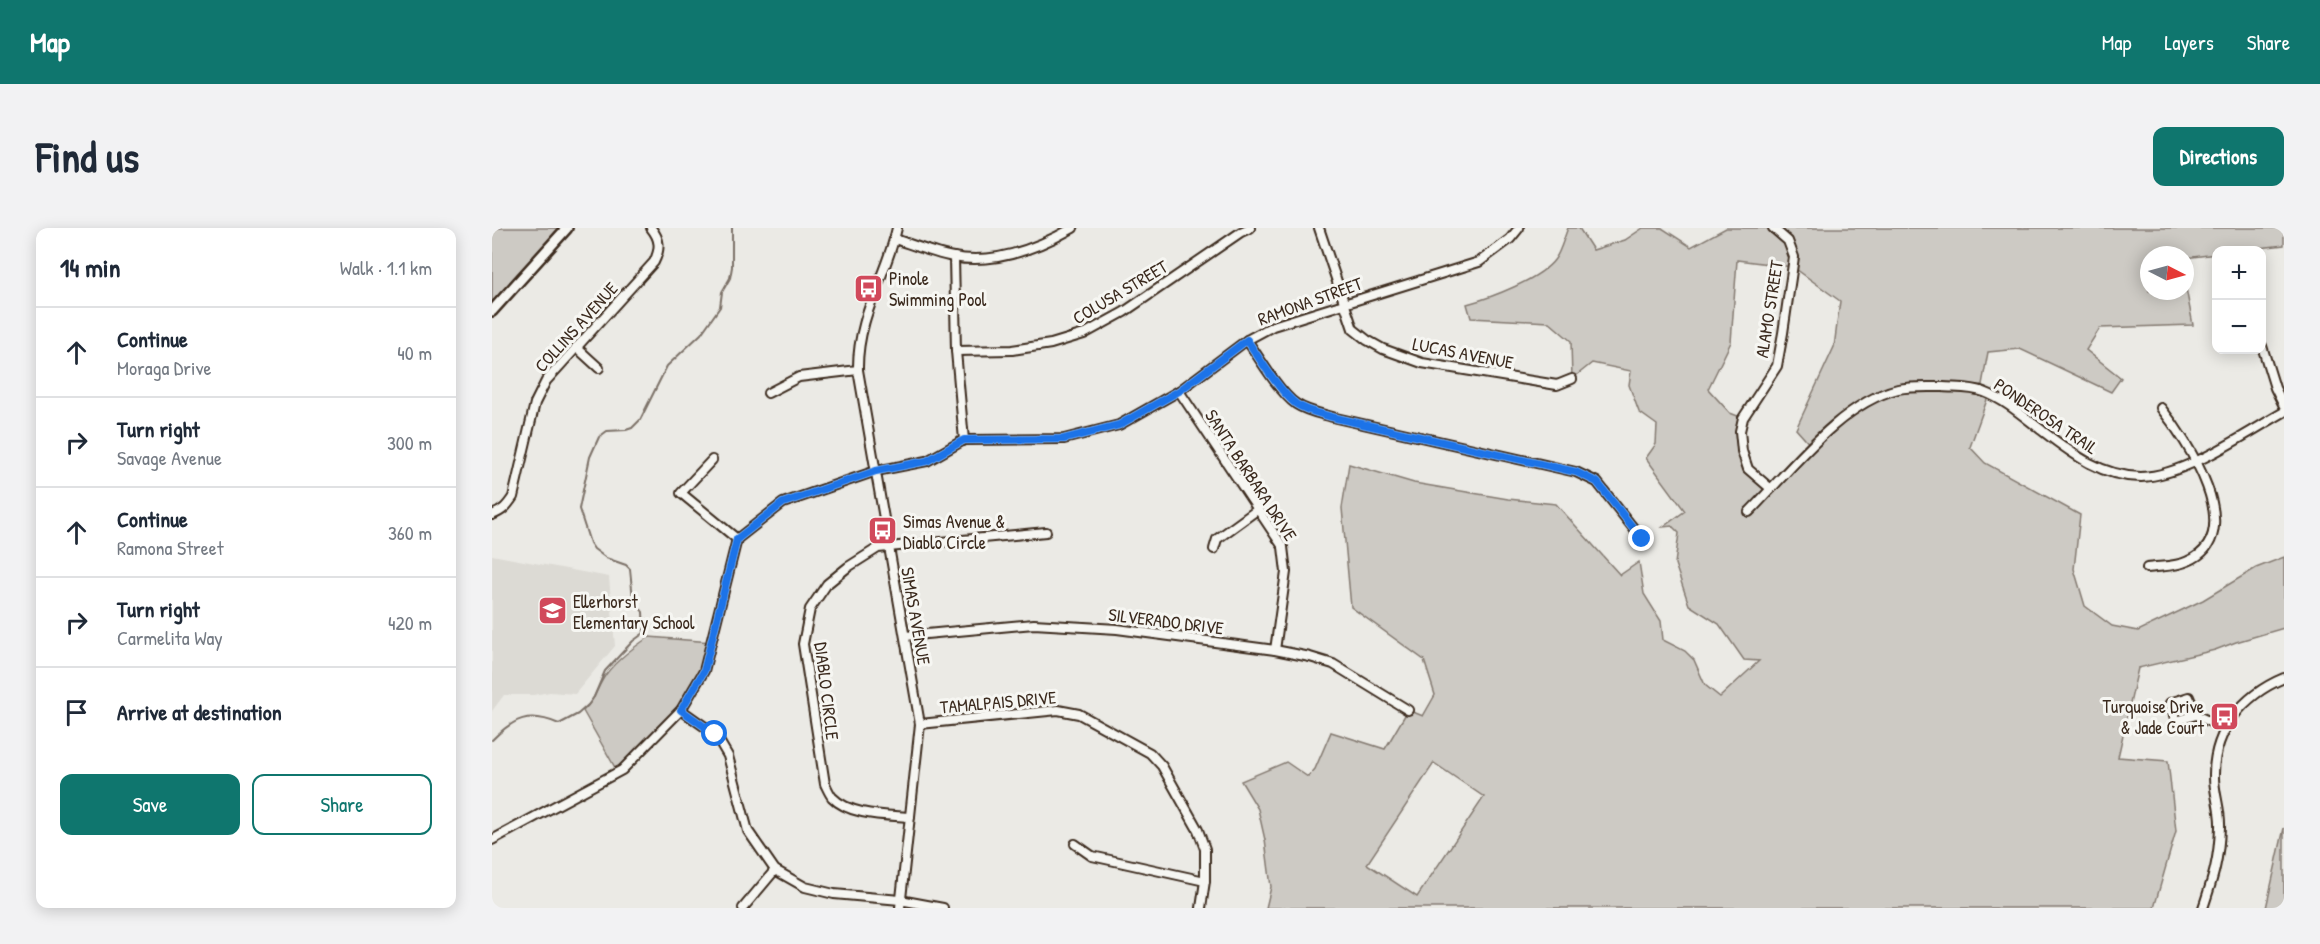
<!DOCTYPE html>
<html lang="en">
<head>
<meta charset="utf-8">
<style>
  body { margin:0; font-family:"Patrick Hand",sans-serif; background:#f2f2f3; color:#1f2937 }
  .controls { position:absolute; right:18px; top:18px; display:grid; overflow:hidden; border-radius:12px; box-shadow:0 3px 15px #0003 }
  .controls button { width:54px; height:54px; display:grid; place-items:center; padding:0; border:0; border-bottom:2px solid #e0e1e3; background:#fff; color:#1f2937; font:30px sans-serif }
  .compass { position:absolute; left:1648px; top:18px; width:54px; height:54px; border-radius:50%; background:#fff; box-shadow:0 3px 15px #0003; rotate:96deg }
  .stop { position:absolute; width:18px; height:18px; margin:-14px; border:4px solid #1a73e8; border-radius:50%; background:#fff }
  .stop.end { background:#1a73e8; border-color:#fff; box-shadow:0 2px 6px #0008 }
  .list { margin:0; padding:0; list-style:none }
  h2 { display:flex; justify-content:space-between; align-items:center; height:78px; margin:0; padding:0 24px; font-size:26px }
  h2 small { font-size:20px; font-weight:400; color:#747a83 }
  .list li { display:grid; grid-template-columns:39px 1fr auto; gap:18px; align-items:center; box-sizing:border-box; height:90px; padding:0 24px; border-top:2px solid #e0e1e3 }
  .list b { display:block; font-size:22px; white-space:nowrap }
  .list p { margin:0; font-size:20px; white-space:nowrap; color:#747a83 }
  .list em { font-size:20px; font-style:normal; color:#747a83 }
  .actions { display:flex; gap:12px; padding:18px 24px }
  .actions a { flex:1; padding:14px 0; border:2px solid #0f766e; border-radius:12px; text-align:center; font-size:21px; color:#0f766e }
  .actions .main { background:#0f766e; color:#fff }
  .icon { flex:none; width:33px; height:33px; fill:none; stroke:currentColor; stroke-width:2; stroke-linecap:round; stroke-linejoin:round }
  .map { position:relative; flex:none; width:1792px; height:680px; overflow:hidden; border-radius:12px }
  header { display:flex; align-items:center; gap:36px; box-sizing:border-box; height:84px; padding:0 30px; background:#0f766e; color:#fff }
  header strong { font-size:28px }
  nav { display:flex; gap:33px; margin-inline-start:auto; font-size:21px }
  .intro { display:flex; align-items:center; justify-content:space-between; box-sizing:border-box; height:144px; padding:0 36px }
  h1 { margin:0; font-size:42px }
  .button { padding:15px 27px; border-radius:12px; background:#0f766e; color:#fff; font-size:21px; font-weight:700 }
  main { display:flex; gap:36px; padding:0 36px }
  aside { flex:1; background:#fff; border-radius:12px; box-shadow:0 3px 15px #0003 }
  .map>svg:first-child { display:block }
</style>
</head>
<body>
<header>
<strong>Map</strong>
<nav><a>Map</a><a>Layers</a><a>Share</a></nav>
</header>
<div class="intro"><h1>Find us</h1><a class="button">Directions</a></div>
<main>
<aside>
<h2>14 min<small>Walk · 1.1 km</small></h2>
<ul class="list">
<li><svg class="icon" aria-label="ahead" viewBox="0 0 24 24"><path d="M12 20V5M6 11l6-6 6 6"/></svg><div><b>Continue</b><p>Moraga Drive</p></div><em>40 m</em></li>
<li><svg class="icon" aria-label="right" viewBox="0 0 24 24"><path d="M7 20v-9h11M14 6l5 5-5 5"/></svg><div><b>Turn right</b><p>Savage Avenue</p></div><em>300 m</em></li>
<li><svg class="icon" aria-label="ahead" viewBox="0 0 24 24"><path d="M12 20V5M6 11l6-6 6 6"/></svg><div><b>Continue</b><p>Ramona Street</p></div><em>360 m</em></li>
<li><svg class="icon" aria-label="right" viewBox="0 0 24 24"><path d="M7 20v-9h11M14 6l5 5-5 5"/></svg><div><b>Turn right</b><p>Carmelita Way</p></div><em>420 m</em></li>
<li><svg class="icon" aria-label="arrive" viewBox="0 0 24 24"><path d="M6 21V4h12l-3 4 3 4H6"/></svg><div><b>Arrive at destination</b></div></li>
</ul>
<div class="actions"><a class="main">Save</a><a>Share</a></div>
</aside>
<div class="map">
<svg width="1792" height="680" viewBox="0 0 1792 680">
  <rect width="100%" height="100%" fill="#ebeae5"/>
  <filter id="ink" filterUnits="userSpaceOnUse"><feTurbulence type="fractalNoise" baseFrequency=".0167" numOctaves="2"/><feDisplacementMap in="SourceGraphic" scale="12" xChannelSelector="R" yChannelSelector="G"/><feConvolveMatrix kernelMatrix="1 2 1 2 8 2 1 2 1" color-interpolation-filters="sRGB"/></filter>
  <g filter="url(#ink)">
    <!-- built -->
    <polygon fill="#dcdad4" points="0,327 117,349 123,418 83,466 58,464 41,467 12,467 0,483"/>
    <!-- green -->
    <g fill="#cdcac4" stroke="#847a71" stroke-width="1.5" fill-rule="evenodd">
      <polygon points="0,0 69,0 0,74"/>
      <path d="M1076,0H1087L1101,22L1133,12L1151,0H1170L1199,19L1234,0H1792V17L1750,22H1724V26L1693,30V27H1657V63H1693V55L1701,97L1608,100L1594,122L1629,150L1619,164L1528,121L1496,124L1489,162L1497,166L1478,219L1493,235L1588,287L1582,341L1593,378L1620,398L1646,403L1711,372L1764,340L1792,329V400L1744,414L1723,422L1646,440L1626,529L1676,533L1684,603L1662,680H774L779,659L773,612L766,581L749,553L794,534L816,549L823,541L839,504L893,521L916,482L931,488L943,467L932,432L859,379L850,280L857,236L922,255L1016,271L1064,276L1128,347L1147,334L1152,366L1169,393L1171,412L1193,423L1202,432L1213,457L1228,469L1267,433L1252,432L1227,396L1197,377L1183,336L1187,305L1180,298L1171,299L1193,283L1154,230L1164,216L1165,197L1147,184L1137,157L1139,143L1100,135L1080,151L1079,113L1057,94L979,90L975,76C998,70 1049,51 1063,31C1069,23 1072,9 1076,0ZM1245,32L1301,39L1348,73L1342,119L1304,201L1320,219L1278,260L1256,241L1248,203L1251,190L1238,185L1216,161L1239,114ZM942,535L992,569L925,669L875,636Z"/>
      <path d="M157,409L219,414L210,440L189,480L125,543L91,483C104,470 102,466 111,451C120,436 142,419 157,409Z"/>
      <polygon points="1792,600 1792,680 1774,680"/>
    </g>
    <g fill="none" stroke-linecap="round" stroke-linejoin="round">
      <!-- stream -->
      <path stroke="#7c7167" stroke-width="2" d="M0,512C22,490 37,483 67,496L86,486L96,477L102,469L113,443L141,413L152,405L151,384L141,371L138,341L134,337L114,330L102,321L98,315L87,281L98,229L107,209L115,203L134,202L140,200L148,192L175,138L209,106L228,79L230,64L238,50L240,39V0"/>
      <defs>
        <g id="minor">
          <path d="M405,0C394,49 365,88 366,142L428,496L408,680"/>
          <polyline points="827,0 861,101 875,112 891,121 930,135 1065,157 1080,151"/>
          <path d="M403,11C421,17 441,25 461,29C502,37 546,20 581,0"/>
          <polyline points="462,29 464,123 472,212"/>
          <path d="M755,112C767,130 788,165 804,176C816,184 831,186 844,190L1084,244L1105,254L1150,311"/>
          <polyline points="1770,118 1783,160 1792,178"/>
          <polyline points="84,119 107,140"/>
          <polyline points="464,123 520,122 559,116 592,106 632,84 749,4 758,0"/>
          <polyline points="687,163 791,319 794,344 783,422"/>
          <polyline points="276,165 307,149 366,142"/>
          <polyline points="220,232 189,265 245,311"/>
          <polyline points="1278,260 1256,241 1250,223 1248,203 1251,190 1285,138 1291,105 1302,29 1296,13 1281,0"/>
          <path d="M1257,284C1297,244 1348,175 1406,161C1420,158 1437,159 1451,159C1464,160 1480,159 1492,164C1513,172 1530,187 1548,201C1578,224 1609,249 1649,249C1693,248 1753,206 1792,184"/>
          <path d="M0,287C11,283 15,278 21,269L43,175L54,153L162,34C169,20 168,11 159,0"/>
          <polyline points="722,321 725,311 765,282"/>
          <path d="M1655,340C1668,338 1684,339 1696,333C1758,307 1694,211 1669,180"/>
          <polyline points="413,408 542,396 625,401 783,422 818,429 841,436 916,482"/>
          <polyline points="189,482 223,506 236,528 256,603 283,642 313,659 342,666 408,672 451,680"/>
          <polyline points="1704,487 1684,493 1678,475 1697,469 1704,487 1733,501"/>
          <polyline points="428,496 566,482 587,486 658,525 670,538 706,602 713,621 713,653 709,680"/>
          <path d="M418,589C394,587 358,588 340,569C337,565 335,560 333,556L311,416L318,381L335,356L356,339L386,320L554,304"/>
          <polyline points="0,612 130,542 189,482 212,443 245,311 291,275 384,243 435,233 472,212 572,211 627,197 687,163 755,112 781,98 987,34 1018,11 1027,0"/>
          <polyline points="583,616 600,628 713,653"/>
          <polyline points="251,680 283,642"/>
          <path d="M1711,680C1721,650 1727,632 1728,599C1729,582 1722,566 1722,549C1721,503 1751,467 1792,450"/>
        </g>
        <polyline id="major" points="0,83 75,0"/>
      </defs>
      <!-- minor casing -->
      <use href="#minor" stroke="#3b2a1e" stroke-width="12"/>
      <!-- major casing -->
      <use href="#major" stroke="#3b2a1e" stroke-width="14"/>
      <!-- minor -->
      <use href="#minor" stroke="#f6f6f2" stroke-width="8"/>
      <!-- major -->
      <use href="#major" stroke="#f6f6f2" stroke-width="9"/>
    </g>
  </g>
  <g fill="none" stroke-linecap="round" stroke-linejoin="round" filter="url(#ink)">
    <!-- route -->
    <path stroke="#1a73e8" stroke-width="8" d="M223,506L189,482L212,443L245,311L291,275L384,243L435,233L472,212L572,211L627,197L687,163L755,112C767,130 788,164 804,176C816,184 831,186 844,190L1084,244L1105,254L1150,311"/>
  </g>
  <!-- icons -->
  <defs>
    <symbol id="bus-square" viewBox="-11 -11 22 22"><rect x="-9" y="-9" width="18" height="18" rx="4" fill="#d1495b" stroke="#f6f6f2"/><path d="M-5-6H5V4H4V6H2V4H-2V6H-4V4H-5ZM-3.5-4V0h7V-4ZM-3.5 1.2v1.5H-2V1.2ZM2 1.2v1.5H3.5V1.2Z" fill="#fff"/></symbol>
    <symbol id="school-square" viewBox="-11 -11 22 22"><rect x="-9" y="-9" width="18" height="18" rx="4" fill="#d1495b" stroke="#f6f6f2"/><path d="M0-5L7-2L0 1L-7-2ZM-4 1L0 2.5L4 1V4Q0 6-4 4Z" fill="#fff"/></symbol>
  </defs>
  <g fill-rule="evenodd">
    <use href="#bus-square" x="360" y="44" width="33" height="33"/>
    <use href="#bus-square" x="374" y="286" width="33" height="33"/>
    <use href="#school-square" x="44" y="366" width="33" height="33"/>
    <use href="#bus-square" x="1716" y="472" width="33" height="33"/>
  </g>
  <g text-anchor="middle" dominant-baseline="central" stroke-width="6" stroke-linejoin="round" paint-order="stroke">
    <!-- poi labels -->
    <g font-size="18" fill="#3b2a1e" stroke="#f6f6f2" text-anchor="start">
      <text x="397" y="50">Pinole<tspan x="397" dy="21">Swimming Pool</tspan></text>
      <text x="411" y="293">Simas Avenue &amp;<tspan x="411" dy="21">Diablo Circle</tspan></text>
      <text x="81" y="373">Ellerhorst<tspan x="81" dy="21">Elementary School</tspan></text>
      <text x="1712" y="478" text-anchor="end">Turquoise Drive<tspan x="1712" dy="21">&amp; Jade Court</tspan></text>
    </g>
    <!-- street labels -->
    <g font-size="18" fill="#3b2a1e" stroke="#f6f6f2">
      <text transform="translate(628 64) rotate(-31)">COLUSA STREET</text>
      <text transform="translate(818 73) rotate(-20)">RAMONA STREET</text>
      <text transform="translate(1277 81) rotate(-81)">ALAMO STREET</text>
      <text transform="translate(84 99) rotate(-48)">COLLINS AVENUE</text>
      <text transform="translate(971 125) rotate(11)">LUCAS AVENUE</text>
      <text transform="translate(1554 188) rotate(34)">PONDEROSA TRAIL</text>
      <text transform="translate(759 247) rotate(57)">SANTA BARBARA DRIVE</text>
      <text transform="translate(424 388) rotate(80)">SIMAS AVENUE</text>
      <text transform="translate(674 393) rotate(7)">SILVERADO DRIVE</text>
      <text transform="translate(335 463) rotate(83)">DIABLO CIRCLE</text>
      <text transform="translate(506 474) rotate(-5)">TAMALPAIS DRIVE</text>
    </g>
  </g>
</svg>
<div class="controls">
<button>+</button>
<button>−</button>
</div>
<svg class="compass" viewBox="-18 -18 36 36"><path d="M0-13l5 13h-10z" fill="#e53935"/><path d="M0 13l5-13h-10z" fill="#747a83"/></svg>
<div class="stop" style="left:223px;top:506px"></div>
<div class="stop end" style="left:1150px;top:311px"></div>
</div>
</main>
</body>
</html>
